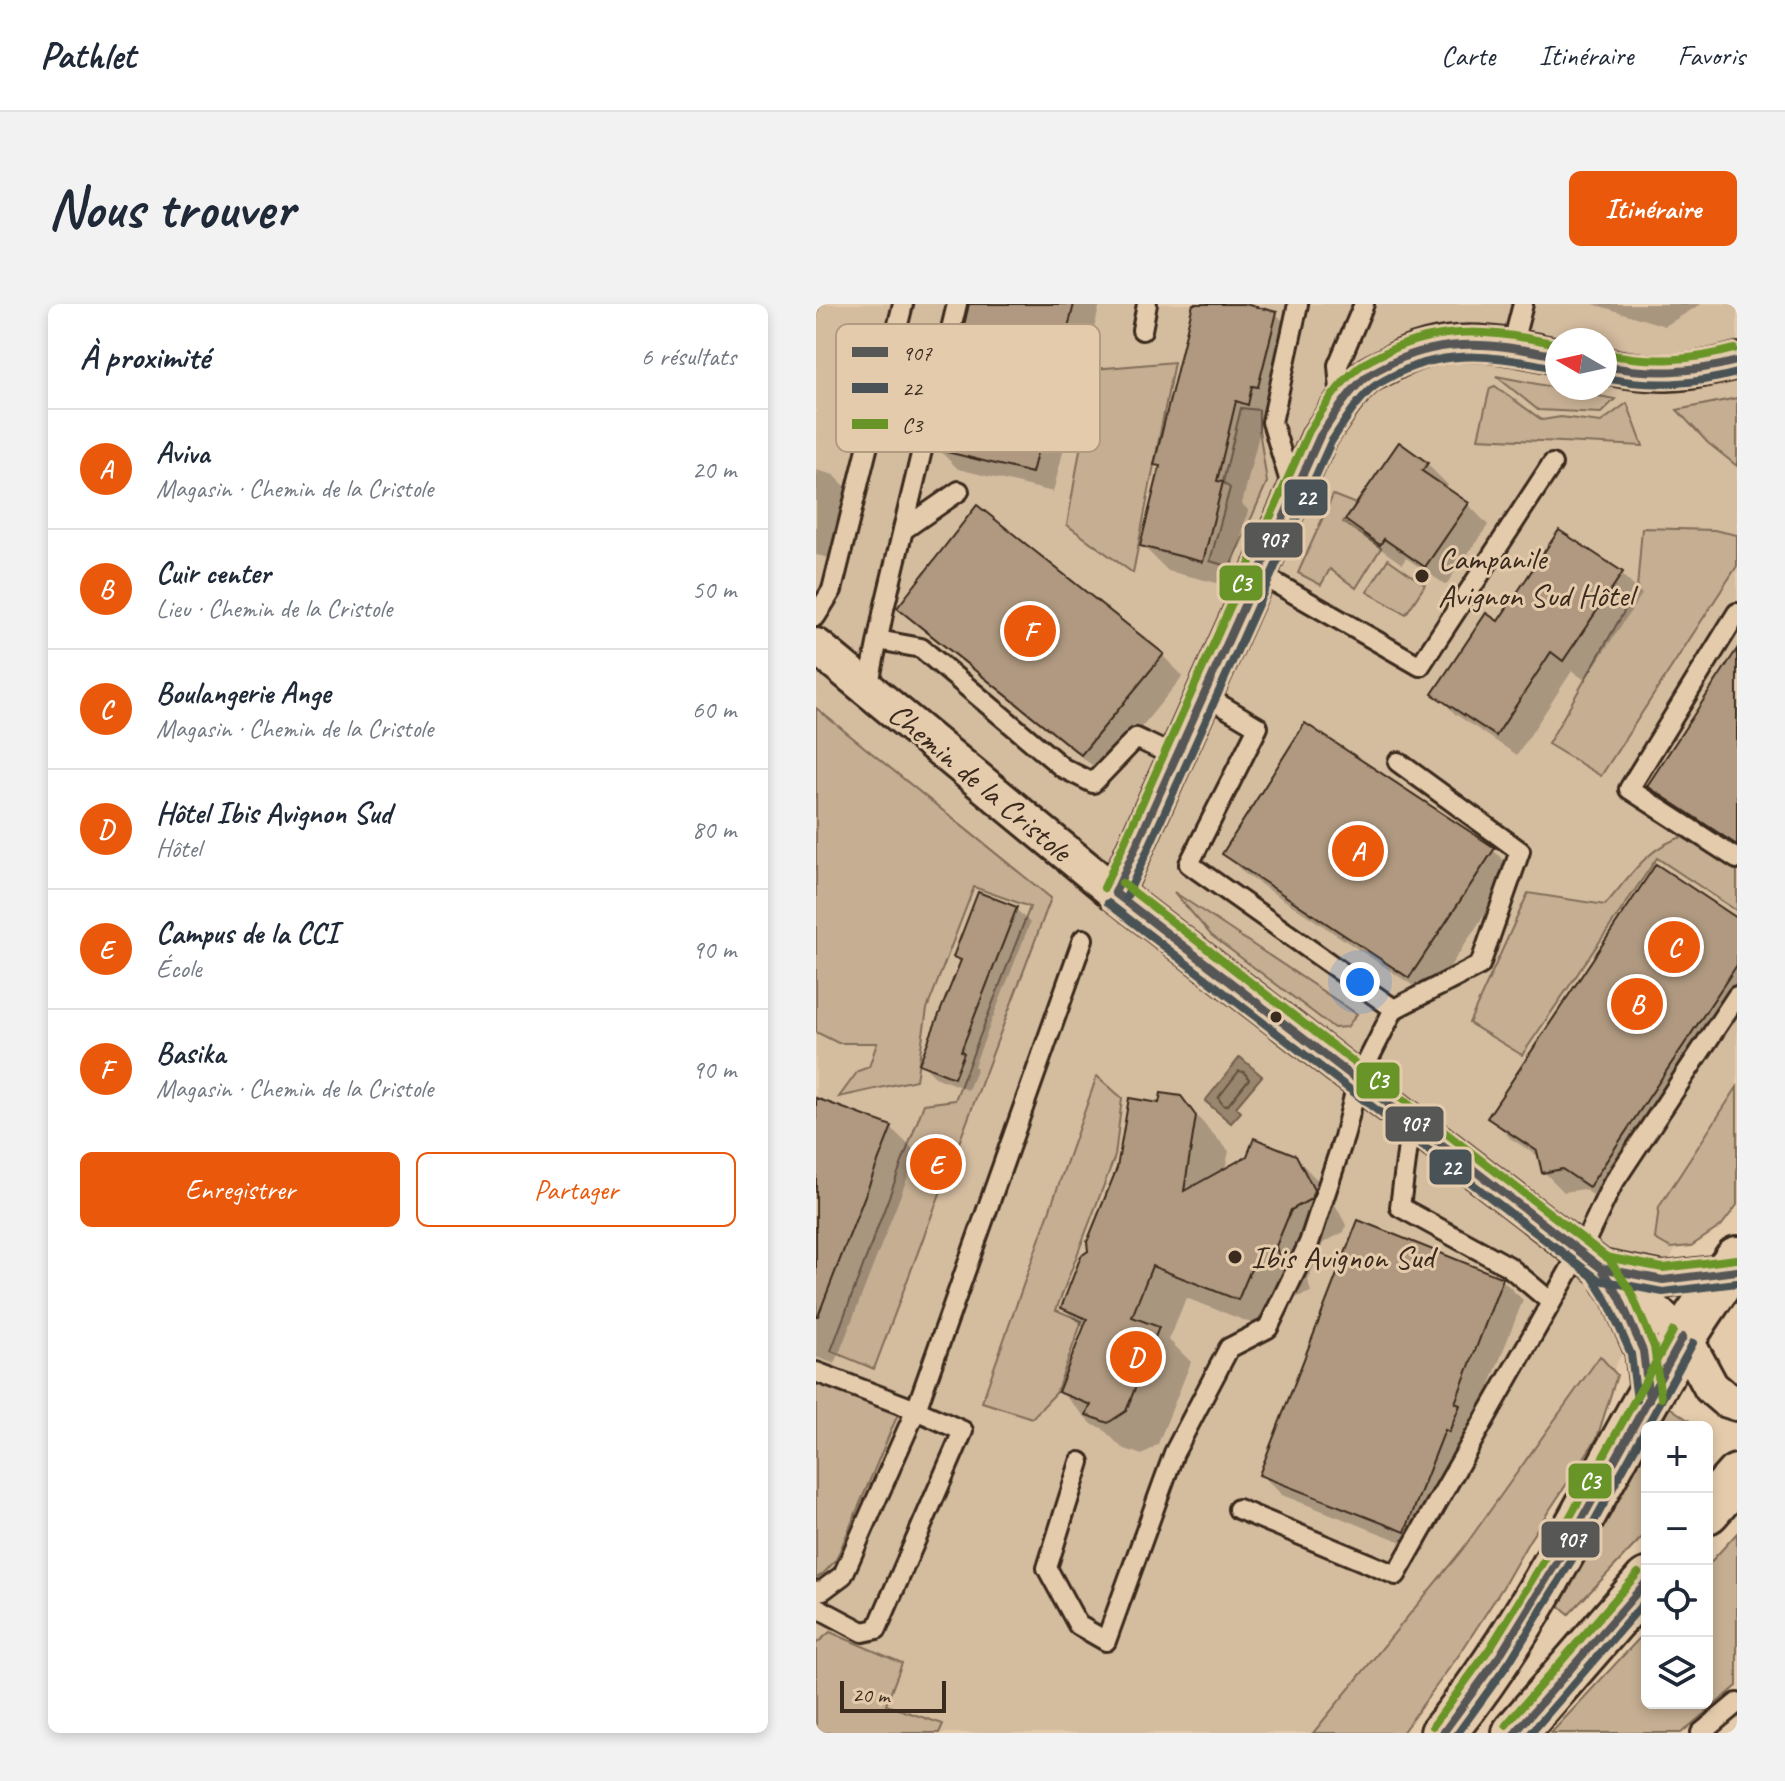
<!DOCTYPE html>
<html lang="fr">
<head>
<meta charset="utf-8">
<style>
  body { margin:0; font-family:Caveat,sans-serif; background:#f2f2f3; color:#1f2937 }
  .controls { position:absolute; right:24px; bottom:24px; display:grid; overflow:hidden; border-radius:12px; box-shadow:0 4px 12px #0003 }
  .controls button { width:72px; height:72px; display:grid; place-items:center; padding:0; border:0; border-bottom:2px solid #e0e1e3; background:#fff; color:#1f2937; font:40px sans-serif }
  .compass { position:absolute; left:729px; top:24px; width:72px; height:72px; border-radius:50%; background:#fff; box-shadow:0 4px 12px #0003; rotate:279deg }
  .scale { position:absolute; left:24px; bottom:20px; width:106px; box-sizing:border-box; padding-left:8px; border:4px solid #3b2a1e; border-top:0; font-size:22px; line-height:28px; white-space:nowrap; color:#3b2a1e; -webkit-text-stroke:6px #e4cbac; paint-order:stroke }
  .you { position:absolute; left:544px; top:678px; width:28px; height:28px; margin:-20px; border:6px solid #fff; border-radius:50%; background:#1a73e8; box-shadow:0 0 0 12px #1a73e833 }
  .badge { display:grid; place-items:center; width:52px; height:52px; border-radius:50%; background:#ea580c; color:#fff; font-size:26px; font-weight:700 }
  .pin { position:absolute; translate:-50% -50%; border:4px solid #fff; box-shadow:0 2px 8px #0006 }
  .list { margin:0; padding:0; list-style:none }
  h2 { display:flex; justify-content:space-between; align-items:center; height:104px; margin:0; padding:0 32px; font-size:34px }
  h2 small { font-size:26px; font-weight:400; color:#747a83 }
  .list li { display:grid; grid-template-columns:52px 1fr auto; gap:24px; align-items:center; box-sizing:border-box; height:120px; padding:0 32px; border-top:2px solid #e0e1e3 }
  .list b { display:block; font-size:30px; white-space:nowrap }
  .list p { margin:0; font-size:26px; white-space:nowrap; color:#747a83 }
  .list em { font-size:26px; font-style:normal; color:#747a83 }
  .actions { display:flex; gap:16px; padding:24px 32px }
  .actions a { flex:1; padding:18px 0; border:2px solid #ea580c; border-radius:12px; text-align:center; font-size:28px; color:#ea580c }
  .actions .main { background:#ea580c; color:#fff }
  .icon { flex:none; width:44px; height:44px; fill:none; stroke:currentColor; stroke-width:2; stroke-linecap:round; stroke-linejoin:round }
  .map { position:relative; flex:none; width:921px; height:1429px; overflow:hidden; border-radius:12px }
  header { display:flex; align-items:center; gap:48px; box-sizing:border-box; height:112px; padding:0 40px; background:#fff; border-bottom:2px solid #e0e1e3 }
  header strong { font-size:38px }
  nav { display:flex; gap:44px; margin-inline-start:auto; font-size:28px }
  .intro { display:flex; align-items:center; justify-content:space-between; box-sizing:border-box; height:192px; padding:0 48px }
  h1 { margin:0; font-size:56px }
  .button { padding:20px 36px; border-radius:12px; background:#ea580c; color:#fff; font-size:28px; font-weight:700 }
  main { display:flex; gap:48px; padding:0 48px }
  aside { flex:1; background:#fff; border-radius:12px; box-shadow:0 4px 12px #0003 }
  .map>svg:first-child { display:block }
</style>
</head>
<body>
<header>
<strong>Pathlet</strong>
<nav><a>Carte</a><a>Itinéraire</a><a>Favoris</a></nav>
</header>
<div class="intro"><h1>Nous trouver</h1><a class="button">Itinéraire</a></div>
<main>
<aside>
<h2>À proximité<small>6 résultats</small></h2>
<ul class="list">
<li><span class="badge">A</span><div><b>Aviva</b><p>Magasin · Chemin de la Cristole</p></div><em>20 m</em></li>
<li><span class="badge">B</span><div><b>Cuir center</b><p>Lieu · Chemin de la Cristole</p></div><em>50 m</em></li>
<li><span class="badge">C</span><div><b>Boulangerie Ange</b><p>Magasin · Chemin de la Cristole</p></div><em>60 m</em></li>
<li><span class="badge">D</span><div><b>Hôtel Ibis Avignon Sud</b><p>Hôtel</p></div><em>80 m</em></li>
<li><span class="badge">E</span><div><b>Campus de la CCI</b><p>École</p></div><em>90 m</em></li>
<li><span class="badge">F</span><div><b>Basika</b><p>Magasin · Chemin de la Cristole</p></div><em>90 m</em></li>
</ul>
<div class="actions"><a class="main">Enregistrer</a><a>Partager</a></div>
</aside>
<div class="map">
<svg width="921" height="1429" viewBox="0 0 921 1429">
  <rect width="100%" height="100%" fill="#e4cbac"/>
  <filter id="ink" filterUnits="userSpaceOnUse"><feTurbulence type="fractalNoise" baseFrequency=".0125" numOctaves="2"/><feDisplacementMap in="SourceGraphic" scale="16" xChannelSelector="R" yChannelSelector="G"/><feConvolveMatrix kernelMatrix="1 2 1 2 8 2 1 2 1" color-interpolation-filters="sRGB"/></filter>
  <g filter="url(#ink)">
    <!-- built -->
    <path fill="#d4bc9f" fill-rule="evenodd" d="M0,0H921V845L872,921L770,1119L552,1429H0ZM741,36H789V84H741Z"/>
    <!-- green -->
    <g fill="#c5ae92" stroke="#806c58" stroke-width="2">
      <polygon points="358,58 317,269 251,221 278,65"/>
      <polygon points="680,72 799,95 785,109 722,106"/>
      <polygon points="679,82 726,116 745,113 785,118 811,99 827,142 662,134 674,84"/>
      <polygon points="921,94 921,162 892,139 861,106"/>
      <polygon points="425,104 443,106 443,125 451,178 414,263 394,257 414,184 407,178"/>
      <polygon points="517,191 540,200 527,218 565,244 540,284 514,265 505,281 482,269"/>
      <polygon points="826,224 898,226 921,231 921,262 785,472 732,440 821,285"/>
      <polygon points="572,255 609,281 590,310 551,288"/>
      <polygon points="0,404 235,594 58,1065 15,1047 108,800 139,796 214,603 158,583 111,705 100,776 23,793 42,767 53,763 61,739 22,739 0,728"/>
      <path d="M866,533L921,567V607L841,554L706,751L653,719L712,589L789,601C812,575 831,543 866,533Z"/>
      <polygon points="358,588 541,710 531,723 518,724 395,631"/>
      <polygon points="281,772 306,794 299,852 240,1006 266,1017 240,1089 216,1114 166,1098"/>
      <polygon points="921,783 921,901 905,922 875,942 855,944 839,935 843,903"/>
      <polygon points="784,1052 801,1071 781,1134 713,1237 687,1283 645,1348 586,1429 497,1429 646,1246"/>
      <polygon points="0,1075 85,1103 20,1256 7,1270 0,1274"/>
      <polygon points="849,1100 882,1123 836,1123"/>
      <polygon points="831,1132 831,1228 753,1310 738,1297"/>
      <polygon points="921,1229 921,1382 865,1429 735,1429 831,1326 831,1399 891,1399 891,1262"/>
      <polygon points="14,1328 86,1359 70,1401 127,1420 123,1429 0,1429 0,1340"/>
    </g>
    <!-- water -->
    <polygon fill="#9a866e" stroke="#74614e" stroke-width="2" points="424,753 446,772 420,803 425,808 415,819 389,797"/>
    <!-- shadow -->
    <g fill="#0003">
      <polygon points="0,0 5,0 0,20"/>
      <polygon points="154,0 284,0 237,188 142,165 121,144"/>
      <polygon points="379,0 420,0 460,10 485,35 468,107 462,106 458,125 445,122 426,200 432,206 413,282 352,267 327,242 345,165 340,160"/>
      <polygon points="777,0 885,0 849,22"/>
      <polygon points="584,141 611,160 632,181 629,185 652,200 672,221 630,281 590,254 586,260 552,236 532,216"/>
      <polygon points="0,166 18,171 39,192 22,256 0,251"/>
      <polygon points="805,270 826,290 769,376 756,367 701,451 639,410 619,389 683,320"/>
      <polygon points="83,304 346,351 367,372 287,470 104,324"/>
      <polygon points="921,349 921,546 854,502 833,482"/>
      <polygon points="677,546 698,566 614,693 429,570 408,549"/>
      <polygon points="200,605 214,619 158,762 161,764 152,786 119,773 105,759 146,658 139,652"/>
      <polygon points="921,616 921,711 794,902 768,885 748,888 728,868 725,854 694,834 674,813"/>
      <polygon points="364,794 413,847 409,866 479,853 512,887 530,921 528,928 507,939 492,976 495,988 468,998 456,1027 370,994 353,1036 375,1058 342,1140 326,1151 306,1144 286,1124 277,1121 244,1087 269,1025 247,1004 345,802"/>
      <polygon points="0,797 75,824 101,849 19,1060 0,1053"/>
      <polygon points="686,976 707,996 609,1247 466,1191 445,1170"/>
    </g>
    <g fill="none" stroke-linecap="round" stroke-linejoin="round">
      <!-- shore -->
      <polygon stroke="#614f3e" stroke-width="2" points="423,767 428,768 433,775 412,801 408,802 402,794"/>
    </g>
    <!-- building -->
    <g fill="#b09980" stroke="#3b2a1e" stroke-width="2">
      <polygon points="153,0 258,0 216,169 119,145"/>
      <polygon points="377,0 429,0 461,8 442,83 436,82 432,101 420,97 401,177 407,178 387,258 324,242 344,162 338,161"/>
      <polygon points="583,138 612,159 606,167 653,199 609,263 568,235 564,241 529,216"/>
      <polygon points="161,201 348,350 265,451 81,304"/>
      <polygon points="743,226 807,268 747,357 735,348 680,432 616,390 670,309 682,317"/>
      <polygon points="921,345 921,541 831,482"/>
      <polygon points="489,419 679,544 593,674 406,550"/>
      <polygon points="840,560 921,614 921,661 773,883 746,865 726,869 721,847 671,814"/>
      <polygon points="162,588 201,603 145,747 148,749 138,774 103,760 145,656 137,653"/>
      <polygon points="345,789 365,792 380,812 368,887 431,852 438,834 480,851 498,886 495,895 475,906 460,942 463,954 435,965 422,996 336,962 316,1013 343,1023 310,1107 292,1119 270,1111 275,1101 242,1088 271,1015 245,1004 265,952 272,947 271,938 301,864 313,794 343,799"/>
      <polygon points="0,794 76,822 2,1012 0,1012"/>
      <polygon points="542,916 687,974 639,1099 644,1101 633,1128 629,1126 589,1228 443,1171"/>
    </g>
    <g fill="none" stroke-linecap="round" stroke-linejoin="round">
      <defs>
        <g id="service">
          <polyline points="326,26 331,0"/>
          <polyline points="696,43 707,0"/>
          <polyline points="525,99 522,61 548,0"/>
          <polyline points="477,188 456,118 482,0"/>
          <polyline points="87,226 143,187"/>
          <polyline points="442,269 604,362 736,160"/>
          <polyline points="921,309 813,485 921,555"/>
          <polyline points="0,312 16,286 87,0"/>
          <polyline points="62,336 105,344 247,464 277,479 320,434 360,453"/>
          <polyline points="52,385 68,305 141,0"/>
          <polyline points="578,705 664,661 704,547 582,458"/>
          <polyline points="595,818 584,903 692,962 735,998"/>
          <polyline points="0,1068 100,1106 267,635"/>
          <polyline points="264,1158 231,1264 262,1321 290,1337 358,1149 413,1044 452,1024 493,939 528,833 542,776 578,705 373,560 442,423 388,391"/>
          <polyline points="422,1205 580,1271 764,948 796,881 921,692"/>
          <polyline points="0,1287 7,1286 27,1271 100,1106 147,1127 61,1325 47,1328 0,1303"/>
          <polyline points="885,1429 921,1399"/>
        </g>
        <g id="minor">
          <path d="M789,62C841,73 870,71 921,57"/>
          <polyline points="0,342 299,589 785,964 867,1031 895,1083 909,1095 921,1099"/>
          <path d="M299,589L504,132C518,112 531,89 550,73C556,68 565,65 572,61C629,28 680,39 741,52"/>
          <polyline points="790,965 847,976 921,967"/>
          <polyline points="794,978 803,992 827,1047 833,1095"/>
        </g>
        <g id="primary">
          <polyline points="891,1207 921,1173"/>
          <path d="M627,1429C746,1284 809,1104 921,955"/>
          <polyline points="699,1429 831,1277"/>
        </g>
      </defs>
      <!-- service casing -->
      <use href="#service" stroke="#3b2a1e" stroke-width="24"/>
      <!-- minor casing -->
      <use href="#minor" stroke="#3b2a1e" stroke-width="40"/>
      <!-- primary casing -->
      <use href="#primary" stroke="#3b2a1e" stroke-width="50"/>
      <!-- service -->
      <use href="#service" stroke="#e4cbac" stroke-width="18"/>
      <!-- minor -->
      <use href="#minor" stroke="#e4cbac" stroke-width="34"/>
      <!-- primary -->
      <use href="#primary" stroke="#e4cbac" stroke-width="44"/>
      <defs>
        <g id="bus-1">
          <path d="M789,62C835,71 876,69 921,57"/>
          <path d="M299,589L504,132C518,112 531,89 550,73C558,67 568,63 577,58C631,32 684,40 741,52"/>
          <polyline points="299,589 785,964 803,992 827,1047 833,1095"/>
          <polyline points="745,933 785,964 847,976 921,967"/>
          <polyline points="627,1429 684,1351 755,1235 867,1033"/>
          <polyline points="699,1429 831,1277"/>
        </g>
        <g id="bus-2">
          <path d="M789,74C835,83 876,81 921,69"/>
          <path d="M310,594L515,138C527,120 539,99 556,84C563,78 573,74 582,69C634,44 684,52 739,64"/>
          <polyline points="292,599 776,972 792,998 815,1050 821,1096"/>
          <polyline points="738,942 783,976 847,988 921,979"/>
          <polyline points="642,1429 694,1357 765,1241 877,1039"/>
          <polyline points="715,1429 831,1295"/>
        </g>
        <g id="bus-3">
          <path d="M791,50C836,59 874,57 918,45"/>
          <polyline points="306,579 793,955 814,986 838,1043 845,1094"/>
          <path d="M288,584L493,127C507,105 522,80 543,63C551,57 561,53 570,48C627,20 681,27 741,40"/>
          <polyline points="752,924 790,953 847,964 920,955"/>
          <polyline points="690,1421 822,1269"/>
          <polyline points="617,1422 674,1344 745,1229 857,1027"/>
        </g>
      </defs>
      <!-- bus-1 casing -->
      <use href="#bus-1" stroke="#e4cbac" stroke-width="14"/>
      <!-- bus-2 casing -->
      <use href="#bus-2" stroke="#e4cbac" stroke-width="14"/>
      <!-- bus-3 casing -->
      <use href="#bus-3" stroke="#e4cbac" stroke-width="14"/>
      <!-- bus-1 -->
      <use href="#bus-1" stroke="#575756" stroke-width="8"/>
      <!-- bus-2 -->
      <use href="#bus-2" stroke="#495256" stroke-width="8"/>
      <!-- bus-3 -->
      <use href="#bus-3" stroke="#699427" stroke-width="8"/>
    </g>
  </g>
  <!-- markers -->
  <g fill="#3b2a1e" stroke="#e4cbac" stroke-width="3">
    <circle cx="606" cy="272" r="8"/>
    <circle cx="460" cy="713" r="7"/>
    <circle cx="419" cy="953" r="8"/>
  </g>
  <g text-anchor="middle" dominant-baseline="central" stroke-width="6" stroke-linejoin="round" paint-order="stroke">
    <!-- poi labels -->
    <g font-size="32" fill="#3b2a1e" stroke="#e4cbac" text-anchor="start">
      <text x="622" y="254">Campanile<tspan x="622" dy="37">Avignon Sud Hôtel</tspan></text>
      <text x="435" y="953">Ibis Avignon Sud</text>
    </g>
    <!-- street labels -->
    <g font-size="32" fill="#3b2a1e" stroke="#e4cbac">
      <text transform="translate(164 478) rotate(40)">Chemin de la Cristole</text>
    </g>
  </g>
  <!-- legend -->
  <rect x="20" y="20" width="264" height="128" rx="12" fill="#e4cbac" stroke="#b19b81" stroke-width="2"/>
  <rect x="36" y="43" width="36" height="10" fill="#575756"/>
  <rect x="36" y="79" width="36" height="10" fill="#495256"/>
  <rect x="36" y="115" width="36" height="10" fill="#699427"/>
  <g font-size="22" fill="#3b2a1e">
    <text x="86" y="56">907</text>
    <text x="86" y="92">22</text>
    <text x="86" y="128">C3</text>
  </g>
  <g stroke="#e4cbac" stroke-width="3">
    <rect x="467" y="174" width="46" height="39" rx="8" fill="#495256"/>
    <rect x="427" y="217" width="61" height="38" rx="8" fill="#575756"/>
    <rect x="402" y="260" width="46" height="38" rx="8" fill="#699427"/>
    <rect x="539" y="757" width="46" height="39" rx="8" fill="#699427"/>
    <rect x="568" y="801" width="61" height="38" rx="8" fill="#575756"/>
    <rect x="612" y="844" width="45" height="38" rx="8" fill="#495256"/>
    <rect x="751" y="1158" width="46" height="38" rx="8" fill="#699427"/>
    <rect x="724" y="1216" width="61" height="39" rx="8" fill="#575756"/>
  </g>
  <g font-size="22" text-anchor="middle" font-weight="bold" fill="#fff">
    <text x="490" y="201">22</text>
    <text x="457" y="243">907</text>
    <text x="425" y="287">C3</text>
    <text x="562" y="784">C3</text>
    <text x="598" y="827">907</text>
    <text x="635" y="871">22</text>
    <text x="774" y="1185">C3</text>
    <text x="755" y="1243">907</text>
  </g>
</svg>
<div class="controls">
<button>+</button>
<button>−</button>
<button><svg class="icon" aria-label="locate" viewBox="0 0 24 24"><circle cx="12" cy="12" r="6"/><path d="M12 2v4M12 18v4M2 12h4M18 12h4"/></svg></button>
<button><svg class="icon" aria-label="layers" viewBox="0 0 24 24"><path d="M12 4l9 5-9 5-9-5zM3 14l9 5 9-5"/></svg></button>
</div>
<svg class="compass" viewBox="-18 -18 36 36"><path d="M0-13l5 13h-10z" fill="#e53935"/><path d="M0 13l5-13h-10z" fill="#747a83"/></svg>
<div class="scale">20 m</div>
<div class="you"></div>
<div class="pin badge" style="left:542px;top:547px">A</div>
<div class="pin badge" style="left:821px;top:700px">B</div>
<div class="pin badge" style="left:858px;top:643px">C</div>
<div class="pin badge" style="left:320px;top:1053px">D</div>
<div class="pin badge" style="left:120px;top:860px">E</div>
<div class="pin badge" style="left:214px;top:327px">F</div>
</div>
</main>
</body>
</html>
